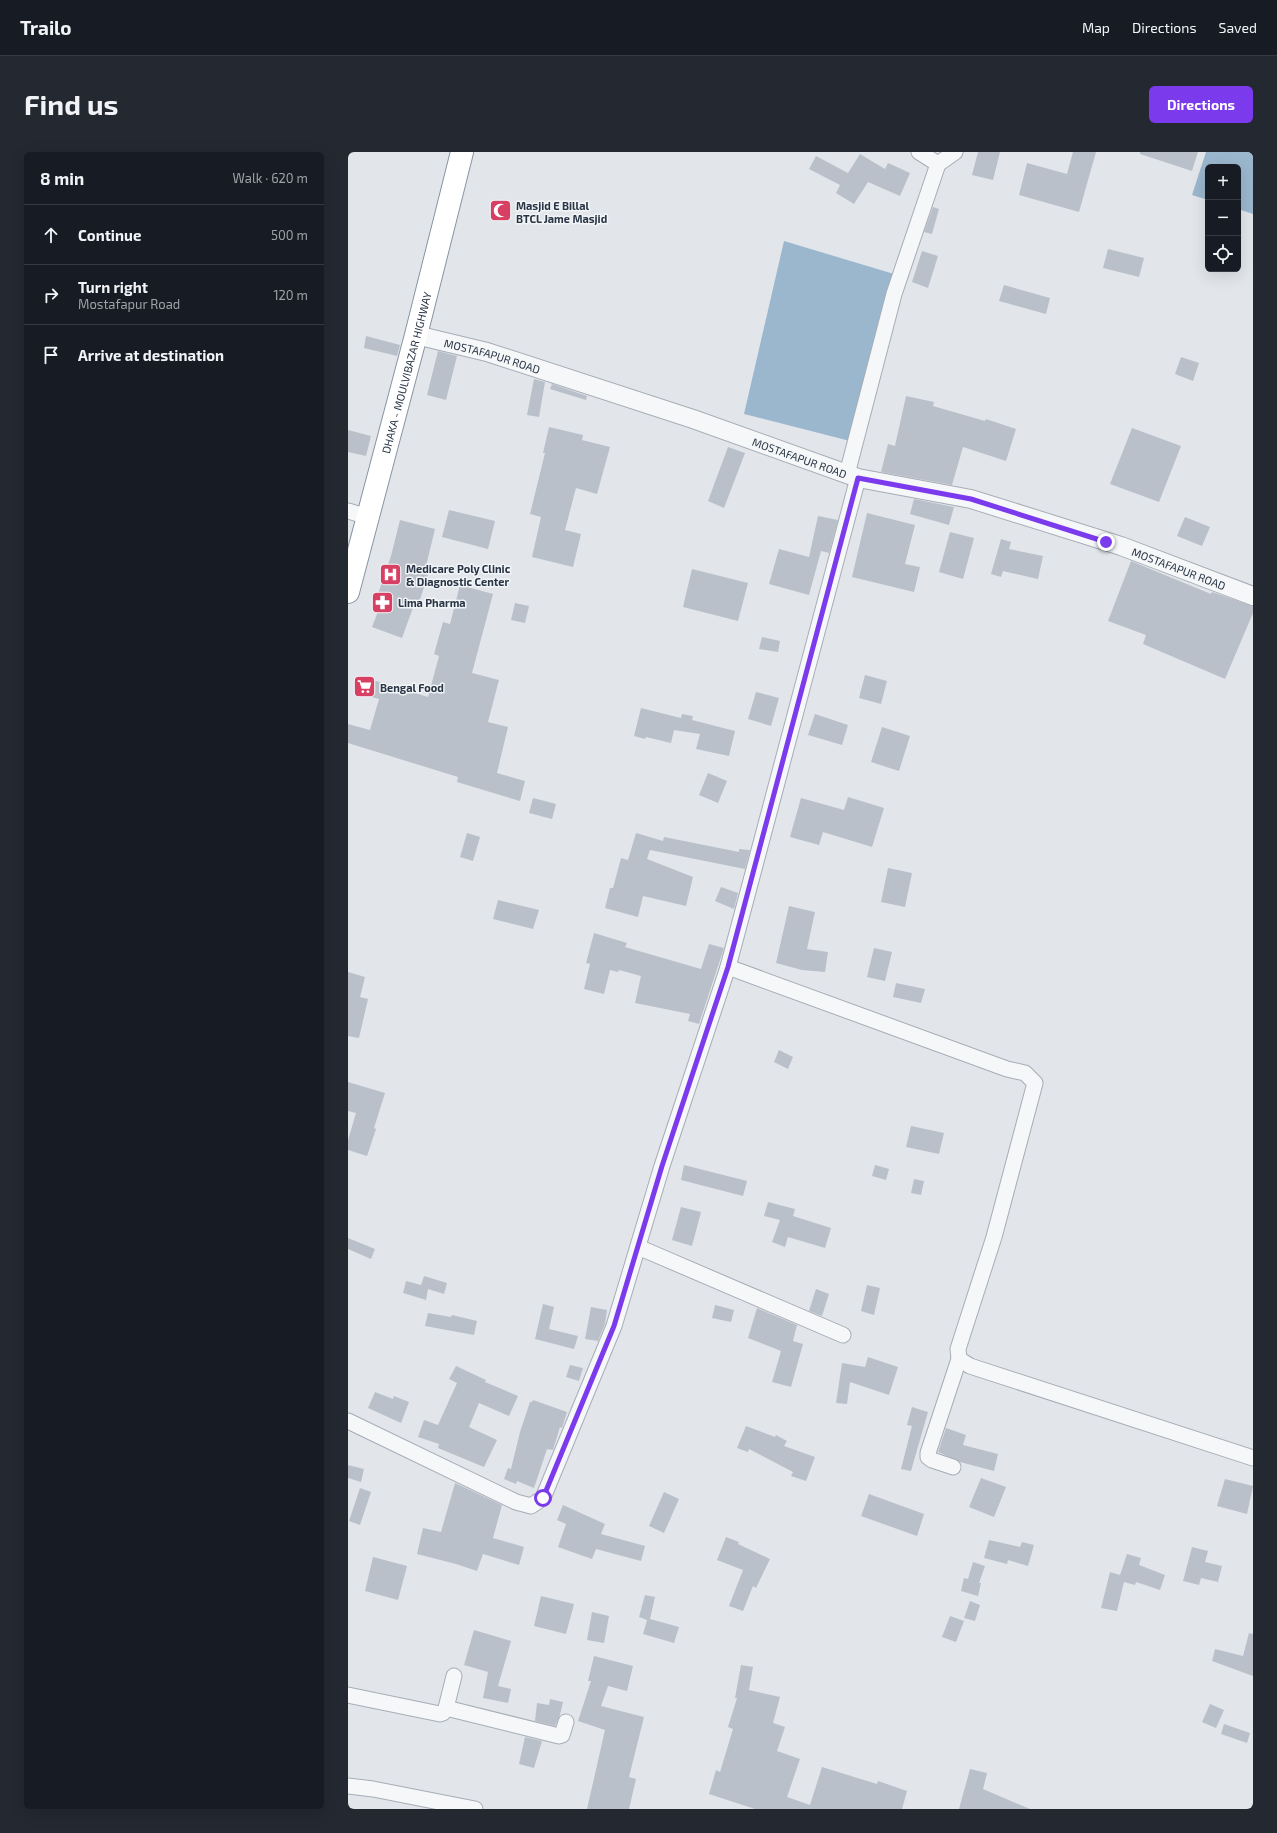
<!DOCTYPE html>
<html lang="en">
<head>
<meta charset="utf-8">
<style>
  body { margin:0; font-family:"Exo 2",sans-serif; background:#242831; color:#f1f3f6 }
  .controls { position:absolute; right:12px; top:12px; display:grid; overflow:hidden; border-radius:6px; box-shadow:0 4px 16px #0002 }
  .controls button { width:36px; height:36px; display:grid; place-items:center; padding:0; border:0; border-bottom:1px solid #363941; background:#171b24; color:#f1f3f6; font:20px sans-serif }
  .stop { position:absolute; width:12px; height:12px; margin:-9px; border:3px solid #7c3aed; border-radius:50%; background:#fff }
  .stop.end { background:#7c3aed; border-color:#fff; box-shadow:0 1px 4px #0008 }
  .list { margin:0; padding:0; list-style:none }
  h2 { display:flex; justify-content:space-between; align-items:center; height:52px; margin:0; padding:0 16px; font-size:17px }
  h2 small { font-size:13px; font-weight:400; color:#9ea1a6 }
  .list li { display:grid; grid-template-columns:26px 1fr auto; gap:12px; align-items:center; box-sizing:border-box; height:60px; padding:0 16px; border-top:1px solid #363941 }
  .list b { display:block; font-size:15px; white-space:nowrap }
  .list p { margin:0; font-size:13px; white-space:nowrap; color:#9ea1a6 }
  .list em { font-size:13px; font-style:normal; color:#9ea1a6 }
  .icon { flex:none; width:22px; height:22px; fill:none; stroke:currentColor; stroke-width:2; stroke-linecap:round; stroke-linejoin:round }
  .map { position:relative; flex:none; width:905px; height:1657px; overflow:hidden; border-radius:6px }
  header { display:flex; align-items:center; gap:24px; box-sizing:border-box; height:56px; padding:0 20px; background:#171b24; border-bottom:1px solid #363941 }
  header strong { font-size:19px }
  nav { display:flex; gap:22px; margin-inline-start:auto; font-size:14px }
  .intro { display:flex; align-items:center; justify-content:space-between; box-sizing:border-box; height:96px; padding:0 24px }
  h1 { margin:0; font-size:28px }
  .button { padding:10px 18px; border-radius:6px; background:#7c3aed; color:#fff; font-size:14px; font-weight:700 }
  main { display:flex; gap:24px; padding:0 24px }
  aside { flex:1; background:#171b24; border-radius:6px; box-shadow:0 4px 16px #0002 }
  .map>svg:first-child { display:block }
</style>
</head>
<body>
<header>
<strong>Trailo</strong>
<nav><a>Map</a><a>Directions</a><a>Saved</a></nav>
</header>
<div class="intro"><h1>Find us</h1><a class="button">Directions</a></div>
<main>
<aside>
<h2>8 min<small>Walk · 620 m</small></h2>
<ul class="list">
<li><svg class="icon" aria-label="ahead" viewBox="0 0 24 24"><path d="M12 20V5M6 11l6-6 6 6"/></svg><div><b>Continue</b></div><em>500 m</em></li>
<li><svg class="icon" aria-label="right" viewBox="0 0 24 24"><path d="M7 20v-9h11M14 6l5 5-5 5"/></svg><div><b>Turn right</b><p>Mostafapur Road</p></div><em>120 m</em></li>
<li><svg class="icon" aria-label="arrive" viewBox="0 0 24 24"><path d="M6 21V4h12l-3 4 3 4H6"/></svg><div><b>Arrive at destination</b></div></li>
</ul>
</aside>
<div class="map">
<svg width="905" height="1657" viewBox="0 0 905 1657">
  <rect width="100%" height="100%" fill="#e2e6eb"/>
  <!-- water -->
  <g fill="#9bb7ce">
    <polygon points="858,0 905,0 905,62 890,57 890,15 860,15 860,48 844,43"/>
    <polygon points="436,89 546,122 502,289 396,262"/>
  </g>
  <!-- building -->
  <g fill="#b9c0ca">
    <polygon points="630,0 652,0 645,28 624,23"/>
    <polygon points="725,0 748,0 731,60 671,43 679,11 719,22"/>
    <polygon points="792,0 850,0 844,19 792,2"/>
    <polygon points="512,2 537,17 540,11 562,21 552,44 520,30 506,52 488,41 492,33 461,17 468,4 500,21"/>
    <polygon points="585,55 591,57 584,82 576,80"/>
    <polygon points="760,97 796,106 791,125 755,116"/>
    <polygon points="574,99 590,104 580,136 564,130"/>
    <polygon points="656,133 702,146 698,162 651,149"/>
    <polygon points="18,184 52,193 49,204 16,196"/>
    <polygon points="90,199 109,204 98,248 79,243"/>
    <polygon points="833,205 851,211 845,229 827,222"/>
    <polygon points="186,227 197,230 191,265 179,263"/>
    <polygon points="204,232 239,244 238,248 202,237"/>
    <polygon points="558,244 586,250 585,254 637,269 638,267 668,277 658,309 615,295 604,333 533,320 540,292 547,294"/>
    <polygon points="201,275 235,283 234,288 262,295 249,342 228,336 217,378 233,382 225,415 184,405 193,365 182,362 197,301 195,301"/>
    <polygon points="784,276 833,294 811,350 762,332"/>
    <polygon points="0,278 23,284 18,304 0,300"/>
    <polygon points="380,295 397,301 376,356 360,349"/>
    <polygon points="566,347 606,355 601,373 562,362"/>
    <polygon points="101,358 147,369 140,397 94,385"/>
    <polygon points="519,361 567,373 557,412 572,415 566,440 504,425"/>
    <polygon points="470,364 490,368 481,401 473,399 461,443 421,432 431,397 461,405"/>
    <polygon points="837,365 862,375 854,394 829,384"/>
    <polygon points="52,368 87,377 78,414 82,416 70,454 66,453 54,486 24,475 36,444 30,442 43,404"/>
    <polygon points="602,380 626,386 615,427 591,420"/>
    <polygon points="653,387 663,390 661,397 695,404 690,427 655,419 653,425 643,422"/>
    <polygon points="783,409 863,442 864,440 905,454 905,461 877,527 795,492 798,483 760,469"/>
    <polygon points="344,417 400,431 390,469 335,455"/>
    <polygon points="112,433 145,442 124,521 151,528 140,570 160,575 149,621 177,629 172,649 109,630 110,625 0,591 0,572 22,578 31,547 7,540 12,524 80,545 91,504 86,502 95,470 102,472"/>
    <polygon points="167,451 181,454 177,471 163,468"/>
    <polygon points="414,485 432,489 430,500 411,497"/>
    <polygon points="517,523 539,529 533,552 511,546"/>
    <polygon points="408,540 431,546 423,574 400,567"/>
    <polygon points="293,556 333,566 334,562 345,564 344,568 387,579 381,604 348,597 352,582 326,578 323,591 298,585 297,587 286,584"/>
    <polygon points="467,562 500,573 494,593 460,583"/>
    <polygon points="534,575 562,584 551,619 523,610"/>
    <polygon points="360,621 379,629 370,651 351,643"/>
    <polygon points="500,645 536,656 524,695 475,680 471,693 442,685 453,646 496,658"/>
    <polygon points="185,646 208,652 204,667 181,661"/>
    <polygon points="119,681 132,685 125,709 112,705"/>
    <polygon points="288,681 315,689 316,685 391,700 391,697 402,698 397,717 302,698 299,707 345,725 338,754 295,744 290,765 257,756 262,736 265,736 273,706 280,708"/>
    <polygon points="540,716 564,721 557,755 533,750"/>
    <polygon points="373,735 390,741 386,757 367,749"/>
    <polygon points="150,748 191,758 185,777 145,767"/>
    <polygon points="441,754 467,760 459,797 480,800 477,820 454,818 428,811"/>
    <polygon points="246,781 279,791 277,795 353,817 361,792 376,796 351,872 340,869 342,862 287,851 293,824 271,818 270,820 262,818 256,842 236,837 242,812 238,811"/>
    <polygon points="526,796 544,800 537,829 519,825"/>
    <polygon points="0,820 17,825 12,845 20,847 11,886 0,884"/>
    <polygon points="548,831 577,837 573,851 545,845"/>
    <polygon points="431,898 445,905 440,917 426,910"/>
    <polygon points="0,930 37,941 26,976 28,977 19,1004 0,998 0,988 8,961 0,959"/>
    <polygon points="563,974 596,981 591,1002 558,995"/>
    <polygon points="336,1013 399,1029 395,1044 333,1028"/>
    <polygon points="527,1013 541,1017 538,1028 524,1024"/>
    <polygon points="566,1027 576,1029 573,1043 563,1041"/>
    <polygon points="420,1050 447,1057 445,1064 483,1076 477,1096 440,1085 437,1095 424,1090 432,1068 416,1064"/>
    <polygon points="333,1055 353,1060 344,1094 324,1088"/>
    <polygon points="0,1086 27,1097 23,1107 0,1097"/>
    <polygon points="76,1124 99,1131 96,1142 80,1137 78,1148 55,1141 58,1129 73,1133"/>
    <polygon points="519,1133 532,1136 526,1163 513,1159"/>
    <polygon points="468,1137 481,1142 474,1164 461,1159"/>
    <polygon points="195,1152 206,1155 201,1177 230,1184 226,1197 187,1187"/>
    <polygon points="367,1153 386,1158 383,1170 364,1166"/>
    <polygon points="243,1155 259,1158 257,1172 250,1189 237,1187"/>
    <polygon points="409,1156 449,1173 445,1189 455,1192 443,1235 424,1230 433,1199 400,1186"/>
    <polygon points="80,1161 103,1165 104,1163 129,1169 126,1183 77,1174"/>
    <polygon points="520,1205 550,1215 541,1243 502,1230 499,1252 488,1251 494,1211 517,1215"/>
    <polygon points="222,1213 235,1216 231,1229 218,1225"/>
    <polygon points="108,1214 138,1228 137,1230 170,1244 161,1264 131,1251 121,1275 149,1288 136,1315 90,1296 91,1292 70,1285 76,1268 90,1273 109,1231 101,1227"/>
    <polygon points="27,1240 45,1247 46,1244 61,1250 53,1271 20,1256"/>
    <polygon points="185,1248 219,1260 214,1276 212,1275 205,1298 199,1297 186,1336 169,1329 168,1332 156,1327 160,1316 163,1317 172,1280 182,1250 184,1250"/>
    <polygon points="564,1255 580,1260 563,1319 553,1317 564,1274 559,1273"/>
    <polygon points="398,1274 427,1285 428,1283 439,1289 436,1294 467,1305 458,1329 443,1324 445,1320 401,1297 400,1300 389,1296"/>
    <polygon points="598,1276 618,1283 615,1293 650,1302 646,1319 612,1310 590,1300"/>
    <polygon points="0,1313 16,1317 13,1330 0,1326"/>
    <polygon points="633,1326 658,1335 646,1365 621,1355"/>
    <polygon points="877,1327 905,1334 899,1362 869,1354"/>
    <polygon points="107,1331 154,1353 145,1386 176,1395 171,1413 135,1402 129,1419 108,1412 69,1402 75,1376 93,1380"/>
    <polygon points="12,1336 23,1340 12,1373 1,1369"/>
    <polygon points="316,1340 331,1347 316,1381 301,1374"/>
    <polygon points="521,1342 576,1362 569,1384 513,1364"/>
    <polygon points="215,1353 257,1372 253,1382 297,1394 293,1409 248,1397 244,1407 210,1395 218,1372 209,1368"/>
    <polygon points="378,1385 391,1390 390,1392 422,1407 408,1436 405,1434 395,1459 381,1454 395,1418 369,1408"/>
    <polygon points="641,1388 672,1395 674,1390 686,1393 680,1414 660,1408 659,1412 636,1406"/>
    <polygon points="844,1395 860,1399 857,1410 874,1414 870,1430 853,1426 851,1433 835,1429"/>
    <polygon points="779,1402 793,1406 791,1413 817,1423 812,1438 788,1430 787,1433 776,1430 769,1459 753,1456 762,1420 772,1423"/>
    <polygon points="25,1405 59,1414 50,1448 17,1439"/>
    <polygon points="625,1410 637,1414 631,1431 633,1431 630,1444 613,1439 616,1426 620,1427"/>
    <polygon points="297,1443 307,1445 302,1467 331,1475 326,1491 295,1482 299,1468 291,1465"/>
    <polygon points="193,1444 226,1452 218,1482 186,1474"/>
    <polygon points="622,1449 632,1453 627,1469 616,1466"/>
    <polygon points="244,1460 261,1464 256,1491 239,1488"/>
    <polygon points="602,1464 616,1469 608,1490 594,1485"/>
    <polygon points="126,1478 163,1489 150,1534 163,1537 160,1551 135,1546 140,1520 116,1513"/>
    <polygon points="901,1481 905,1482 905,1524 864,1509 867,1497 895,1504"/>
    <polygon points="246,1504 285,1514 279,1539 260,1534 253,1554 296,1565 281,1625 288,1627 281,1657 239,1657 257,1578 230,1569 243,1529 240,1529"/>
    <polygon points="393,1513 405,1515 401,1538 432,1545 425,1571 437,1575 429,1599 452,1607 439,1645 462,1653 474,1615 529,1632 530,1629 559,1639 554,1657 407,1657 361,1642 368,1618 372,1620 385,1577 380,1575 389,1546 387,1546"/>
    <polygon points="202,1547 215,1550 212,1563 207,1574 187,1569 189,1551 201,1553"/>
    <polygon points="862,1552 876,1558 868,1576 854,1570"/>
    <polygon points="876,1572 902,1581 899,1591 873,1582"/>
    <polygon points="177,1585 194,1589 186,1616 171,1612"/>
    <polygon points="622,1617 639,1621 635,1637 682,1657 611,1657"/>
  </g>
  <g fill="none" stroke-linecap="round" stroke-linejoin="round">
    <defs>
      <g id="minor">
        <polyline points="571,0 590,12"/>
        <polyline points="499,322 546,142 590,12 607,0"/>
        <polyline points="0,359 20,365"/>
        <polyline points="380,815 659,917 677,921 687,931 646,1085 610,1197 611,1207 622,1214 905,1306"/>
        <polyline points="290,1095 495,1183"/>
        <polyline points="0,1269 168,1350 183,1354 195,1346 266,1174 314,1014 380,815 510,326"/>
        <polyline points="605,1315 584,1308 580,1305 580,1301 611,1207"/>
        <polyline points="0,1543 92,1562 95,1561 98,1556 106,1524"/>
        <polyline points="98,1556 211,1584 214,1583 218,1570"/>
        <polyline points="0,1634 25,1637 127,1657"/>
      </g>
      <g id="tertiary">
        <path id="s1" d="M68,183L139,200L345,267L510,326L623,347L773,394L905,444"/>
      </g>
      <g id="trunk">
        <path id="s2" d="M0,440L68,183L114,0"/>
      </g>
    </defs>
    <!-- minor casing -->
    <use href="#minor" stroke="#a7adb6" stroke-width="17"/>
    <!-- tertiary casing -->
    <use href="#tertiary" stroke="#a7adb6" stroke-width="20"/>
    <!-- trunk casing -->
    <use href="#trunk" stroke="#8895a3" stroke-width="24"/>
    <!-- minor -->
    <use href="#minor" stroke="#f5f7f9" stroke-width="15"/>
    <!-- tertiary -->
    <use href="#tertiary" stroke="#f5f7f9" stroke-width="18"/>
    <!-- trunk -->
    <use href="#trunk" stroke="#fff" stroke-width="22"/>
  </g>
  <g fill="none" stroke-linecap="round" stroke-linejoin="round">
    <!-- route -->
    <polyline stroke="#7c3aed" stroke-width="5" points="195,1346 266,1174 314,1014 380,815 510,326 623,347 758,390"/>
  </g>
  <!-- icons -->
  <defs>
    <symbol id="mosque-square" viewBox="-11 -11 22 22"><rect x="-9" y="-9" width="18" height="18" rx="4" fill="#d84063" stroke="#f2f5f8"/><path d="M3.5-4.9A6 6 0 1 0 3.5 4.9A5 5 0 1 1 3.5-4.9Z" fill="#fff"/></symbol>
    <symbol id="hospital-square" viewBox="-11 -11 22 22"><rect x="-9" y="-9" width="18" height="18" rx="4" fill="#d84063" stroke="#f2f5f8"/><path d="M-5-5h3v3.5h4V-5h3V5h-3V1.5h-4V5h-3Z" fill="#fff"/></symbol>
    <symbol id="pharmacy-square" viewBox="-11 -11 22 22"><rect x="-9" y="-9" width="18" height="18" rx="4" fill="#d84063" stroke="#f2f5f8"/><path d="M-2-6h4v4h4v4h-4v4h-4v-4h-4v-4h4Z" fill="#fff"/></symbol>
    <symbol id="supermarket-square" viewBox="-11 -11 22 22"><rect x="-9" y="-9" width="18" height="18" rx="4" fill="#d84063" stroke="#f2f5f8"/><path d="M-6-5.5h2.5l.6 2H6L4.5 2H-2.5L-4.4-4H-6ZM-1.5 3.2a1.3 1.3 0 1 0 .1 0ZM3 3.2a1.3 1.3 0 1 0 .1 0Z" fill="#fff"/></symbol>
  </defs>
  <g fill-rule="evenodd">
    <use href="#mosque-square" x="140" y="46" width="25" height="25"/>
    <use href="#hospital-square" x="30" y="410" width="25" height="25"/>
    <use href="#pharmacy-square" x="22" y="438" width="25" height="25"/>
    <use href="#supermarket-square" x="4" y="522" width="25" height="25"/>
  </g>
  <g text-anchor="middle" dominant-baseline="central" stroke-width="3" stroke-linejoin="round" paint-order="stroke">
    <!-- poi labels -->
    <g font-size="11" font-weight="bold" fill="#293545" stroke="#f2f5f8" text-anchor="start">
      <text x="168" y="53">Masjid E Billal<tspan x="168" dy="13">BTCL Jame Masjid</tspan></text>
      <text x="58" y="416">Medicare Poly Clinic<tspan x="58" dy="13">&amp; Diagnostic Center</tspan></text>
      <text x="50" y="450">Lima Pharma</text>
      <text x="32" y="535">Bengal Food</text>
    </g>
    <!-- street labels -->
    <g font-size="11" fill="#293545" stroke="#f2f5f8">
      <text stroke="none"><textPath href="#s1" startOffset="79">MOSTAFAPUR ROAD</textPath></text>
      <text stroke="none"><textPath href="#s2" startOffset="227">DHAKA - MOULVIBAZAR HIGHWAY</textPath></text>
      <text stroke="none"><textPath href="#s1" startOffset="403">MOSTAFAPUR ROAD</textPath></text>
      <text stroke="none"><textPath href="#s1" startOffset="799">MOSTAFAPUR ROAD</textPath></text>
    </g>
  </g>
</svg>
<div class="controls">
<button>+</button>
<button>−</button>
<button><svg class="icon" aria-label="locate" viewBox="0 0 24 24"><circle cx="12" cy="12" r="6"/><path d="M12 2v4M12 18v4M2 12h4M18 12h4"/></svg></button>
</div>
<div class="stop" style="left:195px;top:1346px"></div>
<div class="stop end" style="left:758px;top:390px"></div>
</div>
</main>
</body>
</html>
